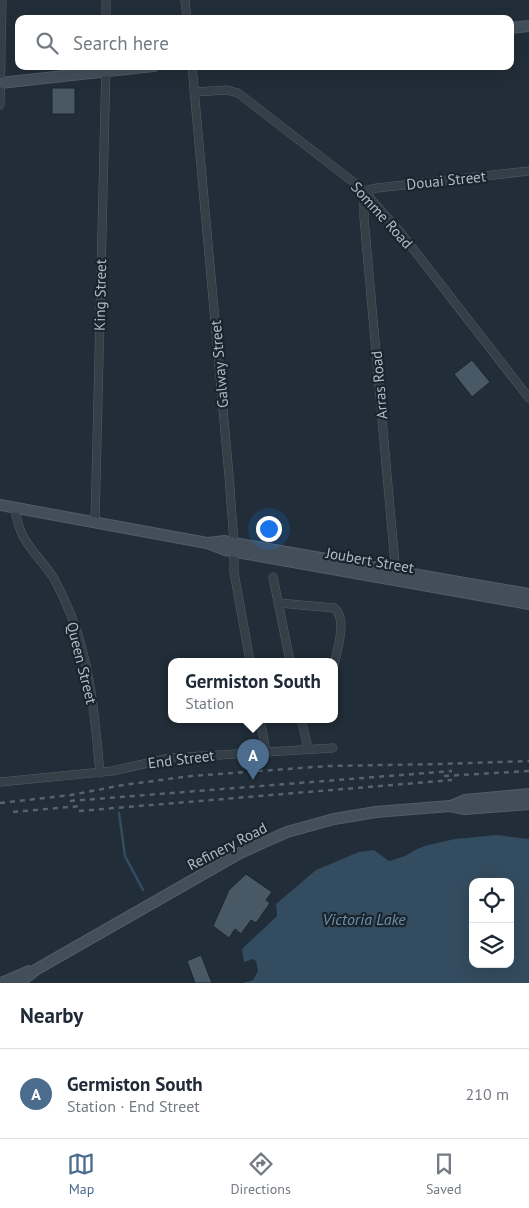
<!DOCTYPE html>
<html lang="en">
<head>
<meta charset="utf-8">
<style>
  body { margin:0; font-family:"PT Sans",sans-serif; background:#f6f6f7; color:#1f2937 }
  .controls { position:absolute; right:15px; bottom:15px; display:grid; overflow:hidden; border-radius:10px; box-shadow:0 5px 20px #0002 }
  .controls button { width:45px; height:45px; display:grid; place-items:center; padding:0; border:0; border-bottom:1px solid #e0e1e3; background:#fff; color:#1f2937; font:25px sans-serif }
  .you { position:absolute; left:268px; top:528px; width:18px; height:18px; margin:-12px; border:4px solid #fff; border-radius:50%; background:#1a73e8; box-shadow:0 0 0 8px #1a73e833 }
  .badge { display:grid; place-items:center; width:32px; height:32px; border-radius:50%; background:#4b6c8d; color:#fff; font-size:16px; font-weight:700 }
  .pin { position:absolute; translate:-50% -41px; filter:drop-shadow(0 1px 2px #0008) }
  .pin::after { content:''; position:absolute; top:26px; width:18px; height:15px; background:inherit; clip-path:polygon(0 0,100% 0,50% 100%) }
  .popup { position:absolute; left:168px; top:658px; width:170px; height:65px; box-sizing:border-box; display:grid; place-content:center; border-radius:10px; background:#fff; filter:drop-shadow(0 1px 4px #0005); font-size:16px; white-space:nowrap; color:#747a83 }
  .popup b { font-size:19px; color:#1f2937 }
  .popup::after { content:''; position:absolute; left:50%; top:100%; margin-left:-10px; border:10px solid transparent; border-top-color:#fff }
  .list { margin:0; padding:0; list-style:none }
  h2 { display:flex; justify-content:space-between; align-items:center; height:65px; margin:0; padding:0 20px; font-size:21px }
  h2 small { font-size:16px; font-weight:400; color:#747a83 }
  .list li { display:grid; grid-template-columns:32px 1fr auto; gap:15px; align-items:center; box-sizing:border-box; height:90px; padding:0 20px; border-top:1px solid #e0e1e3 }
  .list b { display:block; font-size:19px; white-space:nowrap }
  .list p { margin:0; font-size:16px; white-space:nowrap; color:#747a83 }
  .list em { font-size:16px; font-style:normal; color:#747a83 }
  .icon { flex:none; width:28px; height:28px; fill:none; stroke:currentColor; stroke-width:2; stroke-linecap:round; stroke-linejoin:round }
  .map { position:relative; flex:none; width:529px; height:983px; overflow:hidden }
  .search { position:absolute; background:#fff; box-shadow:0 5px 20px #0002; left:15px; right:15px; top:15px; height:55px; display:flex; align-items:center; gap:12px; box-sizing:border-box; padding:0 18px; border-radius:10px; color:#747a83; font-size:19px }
  .sheet { height:155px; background:#fff }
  nav { display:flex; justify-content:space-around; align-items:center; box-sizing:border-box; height:70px; border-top:1px solid #e0e1e3; background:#fff; font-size:14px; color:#747a83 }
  nav a { display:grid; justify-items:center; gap:2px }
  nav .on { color:#4b6c8d }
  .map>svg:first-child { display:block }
</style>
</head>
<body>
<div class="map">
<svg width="529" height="983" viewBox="0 0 529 983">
  <rect width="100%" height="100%" fill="#212d38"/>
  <!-- water -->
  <path fill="#344c5f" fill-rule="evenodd" d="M497,835L529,839V983H243L253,980L258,971L256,961L252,959L244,962L242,949L277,916L276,904L316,870L359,852L374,850L389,861L405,856L417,849L428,845L455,839ZM473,882H510V964H473Z"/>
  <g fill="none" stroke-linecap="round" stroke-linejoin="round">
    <!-- stream -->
    <polyline stroke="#344c5f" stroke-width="2.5" points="119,813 125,856 143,890"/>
  </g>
  <!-- building -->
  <g fill="#485864" stroke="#1b262f">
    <rect x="52" y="88" width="23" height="26"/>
    <polygon points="472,360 490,382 472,397 454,374"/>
    <polygon points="246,874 272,892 266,900 270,903 256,923 251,920 241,934 235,929 229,938 213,926 229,890"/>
    <polygon points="201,955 212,983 195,983 187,961"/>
  </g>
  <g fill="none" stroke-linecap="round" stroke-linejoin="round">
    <defs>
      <g id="street">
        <polyline points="185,0 187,19"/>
        <polyline points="106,19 106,0"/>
        <polyline points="192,66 229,476 234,543 234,572 250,661"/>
        <polyline points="194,92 227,90 238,93 361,188 400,232 529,398"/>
        <polyline points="0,105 2,0"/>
        <path d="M15,508C19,542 35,551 53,577C60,589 66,603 71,615C91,665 95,720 100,773"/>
        <polyline points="95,523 106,66"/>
        <polyline points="396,575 364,218 364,191 377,188 529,171"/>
        <polyline points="273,577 290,661"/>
        <path d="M279,603L334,608C348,618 337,650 334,665"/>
        <polyline points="260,719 266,751"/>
        <polyline points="301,719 308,748"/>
        <polyline points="0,782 112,771 170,758 333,748"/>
      </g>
      <g id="secondary">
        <polyline points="510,28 529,26"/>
        <polyline points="0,83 154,66"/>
        <polyline points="0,505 207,543 225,550 529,604"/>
        <polyline points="208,543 225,541 234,543 529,594"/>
        <polyline points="451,806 465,800 529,794"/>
        <polyline points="1,983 29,971"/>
        <polyline points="19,983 37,969 240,853 287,832 334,819 376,812 450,806 465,809 529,804"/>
      </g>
    </defs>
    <!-- street casing -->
    <use href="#street" stroke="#515d66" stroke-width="9"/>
    <!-- secondary casing -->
    <use href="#secondary" stroke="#515d66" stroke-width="12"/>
    <!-- street -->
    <use href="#street" stroke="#343f48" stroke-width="8"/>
    <!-- secondary -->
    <use href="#secondary" stroke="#424f5b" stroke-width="10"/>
    <!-- rail -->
    <g stroke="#56636f" stroke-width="2.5" stroke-dasharray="5 5" stroke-linecap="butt">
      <polyline points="444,776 529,771"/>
      <polyline points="70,801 452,771"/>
      <polyline points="0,803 71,795 123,785 191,776 328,766 441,764 529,761"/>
      <polyline points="79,811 452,780"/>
      <polyline points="13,812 80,806"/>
    </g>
  </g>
  <g text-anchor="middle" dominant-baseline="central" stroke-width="4.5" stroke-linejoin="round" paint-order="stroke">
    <!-- street labels -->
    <g font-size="15" fill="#aebac5" stroke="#1a242d">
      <text transform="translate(446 180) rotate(-6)">Douai Street</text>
      <text transform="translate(382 215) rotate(48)">Somme Road</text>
      <text transform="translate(100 295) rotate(-89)">King Street</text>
      <text transform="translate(219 364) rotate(-95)">Galway Street</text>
      <text transform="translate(379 385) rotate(-95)">Arras Road</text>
      <text transform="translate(370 560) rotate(10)">Joubert Street</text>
      <text transform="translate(82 663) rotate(76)">Queen Street</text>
      <text transform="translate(181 759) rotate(-7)">End Street</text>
      <text transform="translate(227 846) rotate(-27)">Refinery Road</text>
    </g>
    <!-- water labels -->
    <g font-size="16" font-style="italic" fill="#6f8fa9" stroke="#1a242d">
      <text x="364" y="919">Victoria Lake</text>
    </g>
  </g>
</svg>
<div class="controls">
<button><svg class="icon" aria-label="locate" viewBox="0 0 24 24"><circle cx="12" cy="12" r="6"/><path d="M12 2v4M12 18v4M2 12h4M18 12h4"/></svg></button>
<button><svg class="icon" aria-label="layers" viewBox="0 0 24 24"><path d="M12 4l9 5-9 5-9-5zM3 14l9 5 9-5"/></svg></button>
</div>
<div class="you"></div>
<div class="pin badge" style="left:253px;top:780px">A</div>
<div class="popup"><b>Germiston South</b>Station</div>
<div class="search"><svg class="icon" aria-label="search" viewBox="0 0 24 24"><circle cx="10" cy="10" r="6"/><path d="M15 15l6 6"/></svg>Search here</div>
</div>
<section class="sheet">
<h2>Nearby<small></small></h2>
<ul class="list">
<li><span class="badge">A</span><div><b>Germiston South</b><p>Station · End Street</p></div><em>210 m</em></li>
</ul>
</section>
<nav>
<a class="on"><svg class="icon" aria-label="map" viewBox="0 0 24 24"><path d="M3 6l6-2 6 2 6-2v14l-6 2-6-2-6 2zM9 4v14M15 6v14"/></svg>Map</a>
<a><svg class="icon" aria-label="directions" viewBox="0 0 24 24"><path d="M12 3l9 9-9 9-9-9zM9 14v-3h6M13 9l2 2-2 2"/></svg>Directions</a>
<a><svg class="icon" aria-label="saved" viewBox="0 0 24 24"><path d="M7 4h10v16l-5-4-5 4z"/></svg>Saved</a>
</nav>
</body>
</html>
